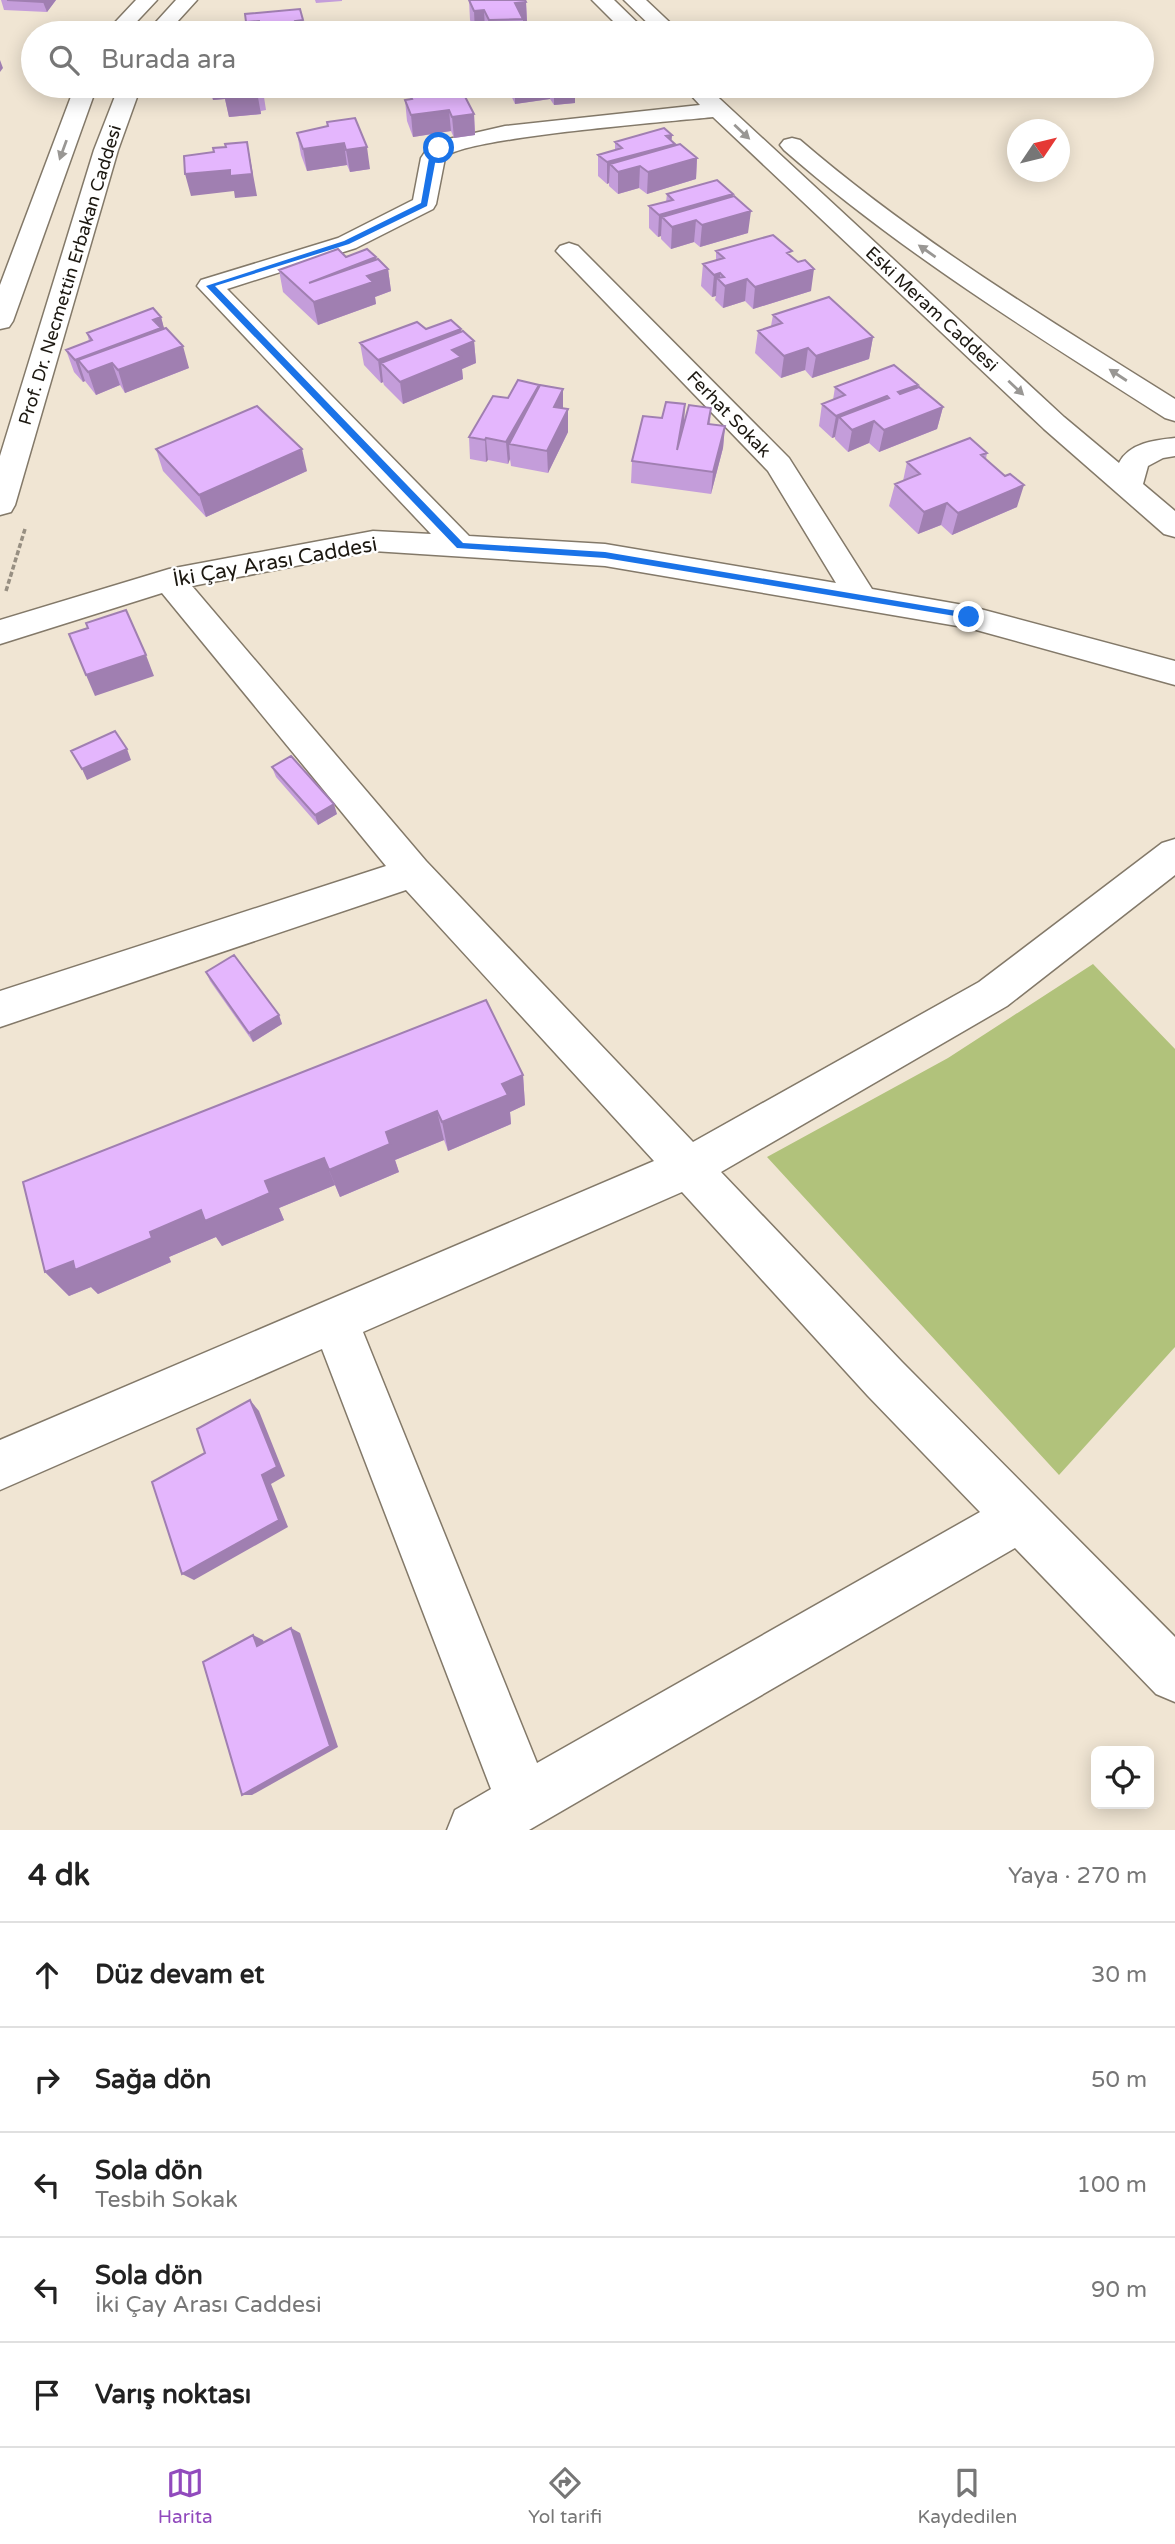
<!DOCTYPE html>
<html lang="tr">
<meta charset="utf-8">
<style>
:root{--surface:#fff;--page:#f6f6f6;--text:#222;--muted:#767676;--line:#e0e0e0;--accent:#914abd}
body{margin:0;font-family:"Varela Round",sans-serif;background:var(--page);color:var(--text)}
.controls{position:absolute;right:21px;bottom:21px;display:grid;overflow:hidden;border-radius:10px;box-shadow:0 4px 18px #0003}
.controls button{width:63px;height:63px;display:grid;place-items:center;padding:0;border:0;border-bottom:2px solid var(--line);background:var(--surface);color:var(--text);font:35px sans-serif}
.compass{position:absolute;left:1007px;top:119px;width:63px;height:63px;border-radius:50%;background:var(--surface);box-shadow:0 4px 18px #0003;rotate:55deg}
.stop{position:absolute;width:21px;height:21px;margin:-16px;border:5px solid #1a73e8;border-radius:50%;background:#fff}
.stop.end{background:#1a73e8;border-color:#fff;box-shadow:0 2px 7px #0008}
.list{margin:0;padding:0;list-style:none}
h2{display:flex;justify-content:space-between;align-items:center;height:91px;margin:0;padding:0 28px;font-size:30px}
h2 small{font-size:23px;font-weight:400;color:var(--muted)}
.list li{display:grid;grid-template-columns:46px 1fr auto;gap:21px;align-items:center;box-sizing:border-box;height:105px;padding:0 28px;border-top:2px solid var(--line)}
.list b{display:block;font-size:26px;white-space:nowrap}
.list p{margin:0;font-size:23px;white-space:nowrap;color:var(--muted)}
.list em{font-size:23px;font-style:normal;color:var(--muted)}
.icon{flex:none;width:38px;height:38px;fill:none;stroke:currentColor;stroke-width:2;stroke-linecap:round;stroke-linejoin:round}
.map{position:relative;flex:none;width:1175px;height:1830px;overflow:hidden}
.search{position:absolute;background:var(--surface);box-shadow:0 4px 18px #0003;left:21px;right:21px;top:21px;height:77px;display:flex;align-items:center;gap:18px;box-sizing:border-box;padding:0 24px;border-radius:38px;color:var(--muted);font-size:26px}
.sheet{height:616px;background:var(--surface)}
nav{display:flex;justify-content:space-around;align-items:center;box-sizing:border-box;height:98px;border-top:2px solid var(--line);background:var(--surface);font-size:19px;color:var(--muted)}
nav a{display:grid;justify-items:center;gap:4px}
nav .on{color:var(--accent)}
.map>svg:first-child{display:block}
</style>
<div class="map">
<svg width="1175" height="1830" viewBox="0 0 1175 1830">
<rect width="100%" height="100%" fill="#f0e5d3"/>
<!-- green -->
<path fill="#b1c27b" d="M1093,964L1175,1049V1347L1059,1475L767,1157L948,1058Z"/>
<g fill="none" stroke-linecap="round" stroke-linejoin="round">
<!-- minor casing -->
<g stroke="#837969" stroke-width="3">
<path id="minor" d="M592,0H614L648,33H625Z
M624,0H646L681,33H658Z
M701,86L707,87L1064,417L1119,463C1129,443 1155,440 1175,438V456L1163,458L1148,466L1143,484L1175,511V537L1164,534L1044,429L713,117C677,121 456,138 445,158L436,204L433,209L356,248L227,289L469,536L605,544L836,583L768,471L556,251L560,246L569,243L578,246L789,458L872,589L969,606L1175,661V685L969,628L605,566L373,551L192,586L426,861L693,1142L979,982L1162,843L1175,839V875L1007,1006L721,1172L902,1362L1175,1637V1702L1156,1694L1015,1548L529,1830H447L455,1810L491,1789L322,1349L0,1490V1440L654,1161L406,890L0,1027V991L386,866L162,593L0,644V620L169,569L373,531L431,534L197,286L201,280L338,238L413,200L421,158L431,143L505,126L700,105L688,92L691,87ZM682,1192L868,1396L980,1512L537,1763L363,1332Z
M792,138L800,140C916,240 1046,318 1175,399V421L1165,418C1034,334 902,253 784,150L780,145L784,140Z"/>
</g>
<!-- major casing -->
<g stroke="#837969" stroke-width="3">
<path id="major" d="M136,0H157L126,33H105Z
M176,0H197L167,33H146Z
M75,86H97L13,321L9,327L0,329V285Z
M119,86H141L118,150L15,505L11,512L0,515V456L94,150Z"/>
</g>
<!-- path -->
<path stroke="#978f82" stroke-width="3.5" stroke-dasharray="5 2.5" stroke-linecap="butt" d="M6,591L25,529"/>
<!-- minor -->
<use href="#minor" fill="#fff" fill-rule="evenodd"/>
<!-- major -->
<use href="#major" fill="#fff" fill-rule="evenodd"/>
</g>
<!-- wall -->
<path fill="#c49dda" d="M1,0H56L47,12L4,10Z
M315,0H342V1L316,3Z
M469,0L526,2L527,22L523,23V33H486L485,31L475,32L470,20Z
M300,9L305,33H248L245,14Z
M210,86H270L272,97H264L266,110L261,111V114L229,117L225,99L213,100Z
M508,86H575V103L554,105L550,99L515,104L508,89Z
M432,90L474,114L475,135L454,138L451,131L413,137L407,121L405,100L411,99V97L432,94Z
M327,122L370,169L350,172L347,165L307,171L301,155L297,133L327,126Z
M672,135L671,141L675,145L697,158L696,179L647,194L639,188L618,194L609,186V183L607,184L598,176V155L615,150V142Z
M667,194L733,196L748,233L700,247L694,242L671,249L661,239V236L658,237L649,228V206L666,202Z
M716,251L791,256L811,291L753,309L745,301L723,308L715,300L716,296L712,297L701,286L703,264L716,261Z
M346,257H376V259L388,269L391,291L375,297L376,304L318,325L283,292L279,270Z
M773,315L873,337L869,359L812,378L805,370L781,378L755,353L758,331L771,326Z
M161,317L164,329L189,368L125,393L120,385L96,395L85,381L83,382L74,372L66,350L89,341L87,333Z
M426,329L461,331L474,341L476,363L462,369L463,379L403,404L384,385L383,382L381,383L364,365L360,343Z
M539,385V388L563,389V408L568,409V432L548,473L511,466L510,459L508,464L488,460L486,462L470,459L469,437L508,398Z
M835,387H917L943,407L937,429L879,452L869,443L848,452L835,439V437L832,438L819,426L822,404L833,400Z
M711,408L710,424L725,426L723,448L711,494L631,483L632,461L684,424Z
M156,449L307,471L206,517L163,471Z
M987,453L986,459L1017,507L952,535L941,525L918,534L889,506L895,484L903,481L907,462Z
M272,767L337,814L318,825L276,777Z
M206,972L279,1015L282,1024L253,1042L210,981Z
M523,1075L525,1105L510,1112L511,1124L448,1151L444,1140L395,1160L399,1172L340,1197L335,1185L279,1208L284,1220L222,1246L216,1237L169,1257L171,1262L98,1294L91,1287L69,1296L45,1272Z"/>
<!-- shaded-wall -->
<path fill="#a07fb1" d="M45,0H56L47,12L43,2Z
M526,2L527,22L523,23V19L515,3Z
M484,10L485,31L475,32L474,11Z
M0,60L3,68L0,72Z
M210,86H223L257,92L261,114L229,117L225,99L213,100Z
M515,86H550V99L515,104Z
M554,86H575V103L554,105Z
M449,110L451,131L413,137L411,115Z
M474,114L475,135L454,138L452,117Z
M672,135L671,145L675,144L674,165L697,158L696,179L647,194L648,172L640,166L639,188L618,194V172L610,164L609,183L607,184V162Z
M247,142L257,196L235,198L234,191L191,196L185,174Z
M344,143L347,165L307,171L303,149Z
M367,147L370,169L350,172L346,150Z
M733,194L731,216L696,220L694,242L671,249L672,227L662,217L661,236L658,237L659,215Z
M751,211L748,233L700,247L702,225Z
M376,257L378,272L388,269L391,291L375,297L376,304L318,325L309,283Z
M814,269L811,291L753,309L755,287Z
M720,273V280L717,278L716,296L712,297L714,275Z
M747,279L745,301L723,308L725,286Z
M161,317L167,339L112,363L120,385L96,395L88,372L78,360L85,381L83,382L75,360Z
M461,329L462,345L474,341L476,363L462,369L463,379L403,404L400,382L381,363L383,382L381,383L378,360Z
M873,337L869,359L812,378L816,356Z
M183,346L189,368L125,393L118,370Z
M808,348L805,370L781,378L784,356Z
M539,385V407L509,444L510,459L508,464L506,442Z
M918,385L913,407L898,392Z
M563,389V412L554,407Z
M887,396L883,419L874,422L869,443L848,452L852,430L839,417L835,437L832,438L836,416Z
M685,404L684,426L677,450Z
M943,407L937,429L879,452L884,430Z
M568,409V432L548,473L547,451Z
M725,426L723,448L711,494L713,472Z
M486,438L488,460L486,462L485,440Z
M302,449L307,471L206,517L199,495Z
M1024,485L1017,507L952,535L958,513Z
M947,503L941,525L918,534L924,512Z
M146,655L154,676L95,696L86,675Z
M127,749L131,760L87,780L82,769Z
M334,804L337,814L318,825L315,815Z
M279,1015L282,1024L253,1042L249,1033Z
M523,1075L525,1105L510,1112L511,1124L448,1151L442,1122L502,1084Z
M437,1111L444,1140L395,1160L399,1172L340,1197L329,1170L386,1132Z
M324,1158L335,1185L279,1208L284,1220L222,1246L216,1237L169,1257L171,1262L98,1294L91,1287L69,1296L45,1272L150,1232L265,1181Z
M250,1400L259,1411L285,1476L271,1484L288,1527L194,1580L182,1574L262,1475Z
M291,1628L300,1633L338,1747L252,1795H242Z
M253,1635L263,1640L267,1650L257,1646Z"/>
<!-- building -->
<path fill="#e4b6fd" stroke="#a07fb1" stroke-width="2" d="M7,0H45L43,2Z
M469,0H525L526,2L515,3L523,19L489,20L484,10L474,11Z
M300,9L303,20L295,21L297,32H292V33H261L259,21L246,22L245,14Z
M222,86H262V89L256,90L257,92L224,96Z
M460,87L474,114L452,117L449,110L411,115L405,100L412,99L411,97L434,94L432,90Z
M355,118L367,147L346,150L344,143L303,149L297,133L328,126L327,122Z
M664,128L672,135L666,136L675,144L607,162L598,155L622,148L615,142Z
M247,142L252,174L230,176V170L185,174L184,156L214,152L213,148L226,147L225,144Z
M680,144L697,158L648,172L640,166L618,172L610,164Z
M717,180L733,194L659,215L649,206L673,200L667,194Z
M734,196L751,211L702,225L696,220L672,227L662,217Z
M773,235L792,251L787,253L798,262L805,260L814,269L755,287L747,279L725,286L717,278L724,277L720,273L714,275L703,264L724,258L716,251Z
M338,249L346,257L367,249L376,257L309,283L378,259L388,269L367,276L373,282L314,302L279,270Z
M829,297L873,337L816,356L808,348L784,356L758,331L782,323L773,315Z
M153,308L161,317L153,320L161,328L75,360L66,350L92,340L87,333Z
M451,320L461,329L378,360L360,343L417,322L426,329Z
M166,328L183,346L118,370L112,363L88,372L78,360Z
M463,331L474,341L452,350L461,357L400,382L381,363Z
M894,365L918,385L898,392L900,394L919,387L943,407L884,430L874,421L852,430L839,417L889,398L887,396L836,416L822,404L845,395L835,387Z
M518,380L539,385L506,442L486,438L485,440L469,437L493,396L508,398Z
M540,385L563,389L554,407L568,409L547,451L509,444Z
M666,402L685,404L677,450L689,405L711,408L708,424L725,426L713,472L632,461L643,416L662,418Z
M257,406L302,449L199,495L156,449Z
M970,438L987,453L981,455L1005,476L1010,474L1024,485L958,513L947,503L924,512L895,484L920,474L907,462Z
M126,610L146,655L86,675L69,634L88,628L86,623Z
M115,731L127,749L82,769L71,751Z
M291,756L334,804L315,815L272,767Z
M234,955L279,1015L249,1033L206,972Z
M486,1000L523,1075L502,1084L508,1095L442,1122L437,1111L386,1132L390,1144L329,1170L324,1158L265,1181L270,1193L205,1221L201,1210L150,1232L152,1238L75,1270L73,1261L45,1272L23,1182Z
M250,1400L277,1467L262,1475L279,1520L182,1574L152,1482L205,1453L197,1429Z
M291,1628L330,1746L242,1795L203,1662L253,1635L257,1646Z"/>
<!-- one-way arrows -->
<defs><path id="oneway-solid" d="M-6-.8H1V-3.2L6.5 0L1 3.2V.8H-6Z" transform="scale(1.75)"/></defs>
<g fill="#999794">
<use href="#oneway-solid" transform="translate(742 132) rotate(43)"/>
<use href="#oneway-solid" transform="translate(63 150) rotate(110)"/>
<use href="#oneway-solid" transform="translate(927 251) rotate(-145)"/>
<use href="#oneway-solid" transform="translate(1118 375) rotate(-147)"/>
<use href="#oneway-solid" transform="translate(1016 388) rotate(43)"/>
</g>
<!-- route -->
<path fill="#1a73e8" d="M439,146L442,148L436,158L427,206L349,244L215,286L463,543L605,552L969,613L974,617L973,619L605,558L457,548L206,286L344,241L421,203L429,158Z"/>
<g text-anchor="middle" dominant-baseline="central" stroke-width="5" stroke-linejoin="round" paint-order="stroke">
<!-- far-street labels -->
<g font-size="18" fill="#1c1811" stroke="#fff">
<text transform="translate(70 275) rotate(-73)">Prof. Dr. Necmettin Erbakan Caddesi</text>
<text transform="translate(932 309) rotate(43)">Eski Meram Caddesi</text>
<text transform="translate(729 414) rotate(46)">Ferhat Sokak</text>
</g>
<!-- street labels -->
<g font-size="21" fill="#1c1811" stroke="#fff">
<text transform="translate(275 562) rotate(-10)">İki Çay Arası Caddesi</text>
</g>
</g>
</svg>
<div class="controls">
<button><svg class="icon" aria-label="locate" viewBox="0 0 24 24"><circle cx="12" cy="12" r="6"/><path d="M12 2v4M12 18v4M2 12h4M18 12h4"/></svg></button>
</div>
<svg class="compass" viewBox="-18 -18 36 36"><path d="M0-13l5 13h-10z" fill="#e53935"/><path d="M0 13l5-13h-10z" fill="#767676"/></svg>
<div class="stop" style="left:439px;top:148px"></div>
<div class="stop end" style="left:969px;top:617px"></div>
<div class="search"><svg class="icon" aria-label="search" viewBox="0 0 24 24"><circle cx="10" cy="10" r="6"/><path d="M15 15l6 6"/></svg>Burada ara</div>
</div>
<section class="sheet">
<h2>4 dk<small>Yaya · 270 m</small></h2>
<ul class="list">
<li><svg class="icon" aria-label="ahead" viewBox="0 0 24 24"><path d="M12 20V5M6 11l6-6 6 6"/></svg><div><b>Düz devam et</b></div><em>30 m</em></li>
<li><svg class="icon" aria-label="right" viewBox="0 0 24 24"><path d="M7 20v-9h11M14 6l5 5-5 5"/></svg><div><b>Sağa dön</b></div><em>50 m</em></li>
<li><svg class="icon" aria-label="left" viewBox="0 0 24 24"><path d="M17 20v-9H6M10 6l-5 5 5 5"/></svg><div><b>Sola dön</b><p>Tesbih Sokak</p></div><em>100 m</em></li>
<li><svg class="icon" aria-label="left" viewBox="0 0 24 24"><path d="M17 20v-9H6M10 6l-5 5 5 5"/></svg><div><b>Sola dön</b><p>İki Çay Arası Caddesi</p></div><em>90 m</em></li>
<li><svg class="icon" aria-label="arrive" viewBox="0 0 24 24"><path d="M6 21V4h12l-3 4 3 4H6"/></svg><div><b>Varış noktası</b></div></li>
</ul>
</section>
<nav>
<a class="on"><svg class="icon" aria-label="map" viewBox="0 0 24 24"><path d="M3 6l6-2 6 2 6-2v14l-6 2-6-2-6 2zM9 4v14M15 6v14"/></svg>Harita</a>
<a><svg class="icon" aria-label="directions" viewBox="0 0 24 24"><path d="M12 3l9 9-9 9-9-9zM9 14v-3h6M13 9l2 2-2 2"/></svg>Yol tarifi</a>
<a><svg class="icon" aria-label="saved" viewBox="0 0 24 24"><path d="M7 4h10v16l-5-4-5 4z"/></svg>Kaydedilen</a>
</nav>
